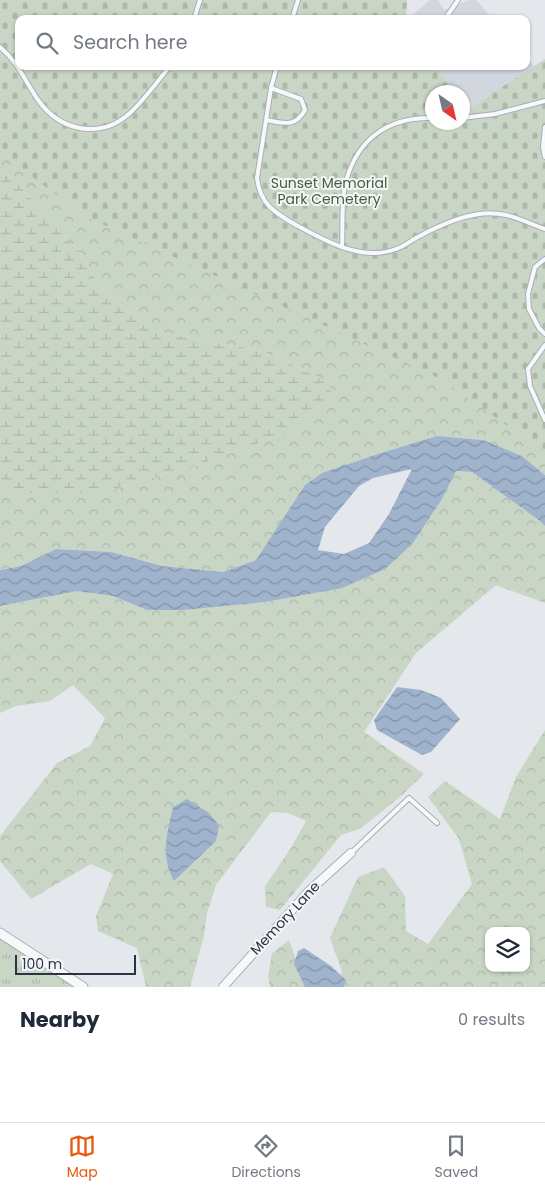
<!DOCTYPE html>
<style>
:root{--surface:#fff;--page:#f2f2f3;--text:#1f2937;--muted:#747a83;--line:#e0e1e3;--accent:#ea580c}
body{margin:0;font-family:Poppins,sans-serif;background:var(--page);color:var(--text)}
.controls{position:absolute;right:15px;bottom:15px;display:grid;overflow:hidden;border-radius:10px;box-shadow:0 1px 4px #0004}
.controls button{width:45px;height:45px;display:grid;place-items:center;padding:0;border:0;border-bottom:1px solid var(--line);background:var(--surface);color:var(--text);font:25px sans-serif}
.compass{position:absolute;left:425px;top:85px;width:45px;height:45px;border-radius:50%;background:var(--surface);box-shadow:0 1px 4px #0004;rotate:146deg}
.scale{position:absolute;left:15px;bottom:12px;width:121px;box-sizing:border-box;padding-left:5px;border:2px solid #2b3445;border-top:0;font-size:14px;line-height:18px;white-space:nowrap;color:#2b3445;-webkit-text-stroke:4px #f4f6f9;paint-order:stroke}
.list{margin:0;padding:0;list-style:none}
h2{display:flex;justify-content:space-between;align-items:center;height:65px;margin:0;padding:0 20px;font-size:21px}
h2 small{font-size:16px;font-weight:400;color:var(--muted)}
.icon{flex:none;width:28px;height:28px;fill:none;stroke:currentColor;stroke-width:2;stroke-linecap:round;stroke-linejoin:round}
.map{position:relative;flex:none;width:545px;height:987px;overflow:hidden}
.search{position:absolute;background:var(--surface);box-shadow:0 1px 4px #0004;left:15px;right:15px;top:15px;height:55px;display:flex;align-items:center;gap:12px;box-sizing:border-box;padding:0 18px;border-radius:10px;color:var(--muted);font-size:19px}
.sheet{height:135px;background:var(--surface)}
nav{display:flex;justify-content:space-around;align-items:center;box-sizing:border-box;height:70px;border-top:1px solid var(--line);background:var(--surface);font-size:14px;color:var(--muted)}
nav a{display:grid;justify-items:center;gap:2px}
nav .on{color:var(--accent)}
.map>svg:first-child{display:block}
</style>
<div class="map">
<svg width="545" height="987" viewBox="0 0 545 987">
<defs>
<pattern id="forest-crowns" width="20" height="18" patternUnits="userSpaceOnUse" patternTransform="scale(1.25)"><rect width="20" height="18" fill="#c9d6c5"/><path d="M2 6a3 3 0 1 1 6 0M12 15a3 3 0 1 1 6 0" fill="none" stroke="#adb8ab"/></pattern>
<pattern id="wetland-marsh" width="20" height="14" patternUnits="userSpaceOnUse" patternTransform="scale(1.25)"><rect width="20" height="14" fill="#c9d6c5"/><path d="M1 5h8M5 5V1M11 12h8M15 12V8" fill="none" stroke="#adb8ab"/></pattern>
<pattern id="cemetery-stones" width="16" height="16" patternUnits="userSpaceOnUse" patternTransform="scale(1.25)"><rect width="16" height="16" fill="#c9d6c5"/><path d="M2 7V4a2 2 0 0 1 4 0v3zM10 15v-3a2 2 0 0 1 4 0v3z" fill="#adb8ab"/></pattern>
<pattern id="park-tufts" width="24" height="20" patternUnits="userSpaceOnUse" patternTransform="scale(1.25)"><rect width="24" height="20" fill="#c9d6c5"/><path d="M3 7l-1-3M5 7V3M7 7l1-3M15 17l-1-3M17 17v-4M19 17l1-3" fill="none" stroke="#adb8ab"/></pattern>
<pattern id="water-waves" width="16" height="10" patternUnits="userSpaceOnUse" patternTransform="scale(1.25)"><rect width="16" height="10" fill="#9fb4cc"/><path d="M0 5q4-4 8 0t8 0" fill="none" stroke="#8293a7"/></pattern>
</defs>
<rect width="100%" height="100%" fill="#e4e7ec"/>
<!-- built -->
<path fill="#d2d6de" d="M430,0H438L444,10L469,0H476L493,19H408Z
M526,57L534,66L468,109L463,102L462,92H455L435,66H526Z"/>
<!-- forest -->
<path fill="url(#forest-crowns)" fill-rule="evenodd" d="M0,103L545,433V475L522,456L483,440L437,436L381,453L280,525L256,560L223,572L162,566L111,552L56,549L21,566L0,570V480L8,493H99L198,465L283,434L327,402L333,384L263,351L151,331L100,288L82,255L16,182L0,169Z
M456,471L472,472L540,521L545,526V603L496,585L416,653L364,732L424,774L401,796L360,829L341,835L280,910L266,907L265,886L291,848L306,821L288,813L271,812L216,885L207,913L204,936L190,987H146L137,948L98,931L96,916L113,874L91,864L31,899L0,861V836L57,763L90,746L105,718L73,685L50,701L16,706L0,713V606L77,591L113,596L147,610H183L265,602L413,543L442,499Z
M545,730V987H338L342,971L330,938L358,877L384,867L405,896L406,931L428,944L472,884L459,839L428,797L445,781L500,819L516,777ZM489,931H526V968H489Z
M289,940L297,962L310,987H270L268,977L272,953Z"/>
<!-- wetland -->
<path fill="url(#wetland-marsh)" d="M0,169L16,182L82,255L100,288L151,331L263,351L333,384L327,402L284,434L198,465L99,493H8L0,480Z"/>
<!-- cemetery -->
<path fill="url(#cemetery-stones)" d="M0,0H407L406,19H19V66H435L455,92H432V122H462L463,102L468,109L545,59V456L530,442L443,380L89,218L0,154Z"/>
<!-- park -->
<path fill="url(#park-tufts)" d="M0,931L85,987H0Z"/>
<!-- water -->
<path fill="url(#water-waves)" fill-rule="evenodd" d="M437,436L483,440L522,456L545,475V526L540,521L472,472L456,471L442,499L413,543L385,569L342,588L265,602L183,610H147L113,596L77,591L0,606V570L21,566L56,549L111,552L162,566L223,572L256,560L305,485L322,473L381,453ZM412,469L389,514L369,543L344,554L318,550L325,527L359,486L373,478Z
M397,687L421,690L441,698L460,719L431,752L422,755L377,730L374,720Z
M187,799L209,813L219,825L216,841L174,881C160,855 167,834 173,807Z
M304,948L331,966L346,980L344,987H305L294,964L298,951Z"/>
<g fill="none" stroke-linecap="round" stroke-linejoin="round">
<!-- service casing -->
<g stroke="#a9aeb7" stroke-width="6">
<path id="service" d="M194,19L200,0
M292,19L298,0
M445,19L458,0
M0,47C18,62 25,81 38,100C60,131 100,140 130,113C145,99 157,82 170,66
M277,66L271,88L257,178C260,204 275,213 296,225C325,241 362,262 396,249C403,247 409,242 416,238C436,227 457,217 479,214C505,210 522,221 545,229
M462,118L495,114L545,101
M266,120C284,123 295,128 305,110L301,99L271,88
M545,127L543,147L545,157
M342,247C343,229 341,197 346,181C358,138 389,117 432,118
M545,259L535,267L528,294L529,309L539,328L545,334
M545,345L528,369L530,386L545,420
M351,853L409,798L437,823"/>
</g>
<!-- minor casing -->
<g stroke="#a9aeb7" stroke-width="10">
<path id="minor" d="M223,987L309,891L351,853"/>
</g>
<!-- tertiary casing -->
<g stroke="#a9aeb7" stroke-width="11">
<path id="tertiary" d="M0,933L83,987"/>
</g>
<!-- service -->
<use href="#service" stroke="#f7f8fa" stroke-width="4"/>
<!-- minor -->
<use href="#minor" stroke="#f7f8fa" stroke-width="8"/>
<!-- tertiary -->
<use href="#tertiary" stroke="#f7f8fa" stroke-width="9"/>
</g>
<g text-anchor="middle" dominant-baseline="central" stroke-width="4" stroke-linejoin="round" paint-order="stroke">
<!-- park labels -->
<g font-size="14" fill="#3f6138" stroke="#f4f6f9">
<text x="329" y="183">Sunset Memorial<tspan x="329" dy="16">Park Cemetery</tspan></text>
</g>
<!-- street labels -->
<g font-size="14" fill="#2b3445" stroke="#f4f6f9">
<text transform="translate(285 918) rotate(-47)">Memory Lane</text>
</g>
</g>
</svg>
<div class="controls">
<button><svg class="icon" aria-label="layers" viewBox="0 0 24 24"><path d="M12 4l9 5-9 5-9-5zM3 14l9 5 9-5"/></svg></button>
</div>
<svg class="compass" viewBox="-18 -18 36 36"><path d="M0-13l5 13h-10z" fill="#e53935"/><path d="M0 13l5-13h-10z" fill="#747a83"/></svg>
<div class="scale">100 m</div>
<div class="search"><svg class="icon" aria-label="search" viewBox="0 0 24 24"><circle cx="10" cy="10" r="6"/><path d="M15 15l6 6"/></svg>Search here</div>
</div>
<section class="sheet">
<h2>Nearby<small>0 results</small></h2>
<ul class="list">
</ul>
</section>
<nav>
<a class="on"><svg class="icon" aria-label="map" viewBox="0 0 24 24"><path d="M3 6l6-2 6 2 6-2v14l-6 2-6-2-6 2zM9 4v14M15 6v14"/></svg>Map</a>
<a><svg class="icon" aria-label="directions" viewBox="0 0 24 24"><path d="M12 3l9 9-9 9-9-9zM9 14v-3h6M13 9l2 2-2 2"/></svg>Directions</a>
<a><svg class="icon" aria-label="saved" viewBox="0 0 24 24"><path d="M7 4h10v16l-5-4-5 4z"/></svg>Saved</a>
</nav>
